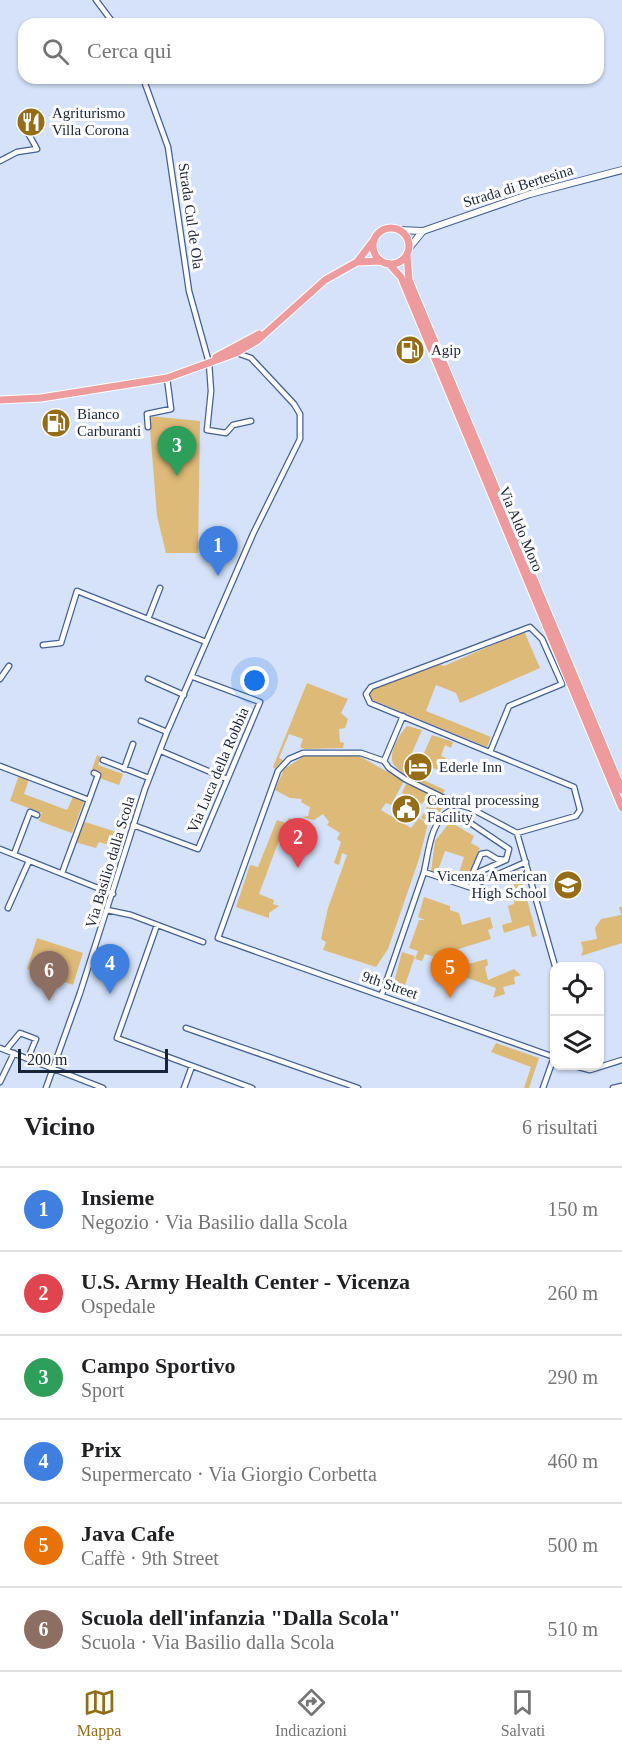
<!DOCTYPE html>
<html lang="it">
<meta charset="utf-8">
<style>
:root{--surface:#fff;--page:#f6f6f6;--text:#202124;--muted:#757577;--line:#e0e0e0;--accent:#946d16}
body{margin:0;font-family:Georgia,serif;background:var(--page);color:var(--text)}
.controls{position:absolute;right:18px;bottom:18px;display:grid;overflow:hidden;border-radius:12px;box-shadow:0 2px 4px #0004}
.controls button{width:54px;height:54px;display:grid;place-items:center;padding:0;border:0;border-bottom:2px solid var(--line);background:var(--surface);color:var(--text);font:30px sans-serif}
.scale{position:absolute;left:18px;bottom:15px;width:150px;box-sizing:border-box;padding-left:6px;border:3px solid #192439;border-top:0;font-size:16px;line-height:21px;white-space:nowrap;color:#192439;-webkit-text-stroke:4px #fff;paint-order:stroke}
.you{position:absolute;left:255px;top:681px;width:21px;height:21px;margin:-15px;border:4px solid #fff;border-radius:50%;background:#1a73e8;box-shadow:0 0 0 9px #1a73e833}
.badge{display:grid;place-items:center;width:39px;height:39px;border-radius:50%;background:var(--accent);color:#fff;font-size:20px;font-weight:700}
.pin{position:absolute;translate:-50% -50px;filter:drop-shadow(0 2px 3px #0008)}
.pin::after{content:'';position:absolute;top:32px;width:21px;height:18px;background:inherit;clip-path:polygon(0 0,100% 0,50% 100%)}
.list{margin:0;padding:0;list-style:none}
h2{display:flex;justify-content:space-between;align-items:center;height:78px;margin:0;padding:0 24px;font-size:26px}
h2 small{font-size:20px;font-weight:400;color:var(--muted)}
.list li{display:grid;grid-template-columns:39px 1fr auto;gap:18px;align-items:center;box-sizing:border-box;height:84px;padding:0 24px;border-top:2px solid var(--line)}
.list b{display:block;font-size:22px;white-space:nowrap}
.list p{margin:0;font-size:20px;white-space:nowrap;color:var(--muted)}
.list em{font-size:20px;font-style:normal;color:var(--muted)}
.icon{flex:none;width:33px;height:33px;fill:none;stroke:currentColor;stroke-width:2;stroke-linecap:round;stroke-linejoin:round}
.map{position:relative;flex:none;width:622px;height:1088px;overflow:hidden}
.search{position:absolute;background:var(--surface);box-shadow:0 2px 4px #0004;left:18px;right:18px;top:18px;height:66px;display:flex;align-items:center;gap:15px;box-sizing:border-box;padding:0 21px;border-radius:18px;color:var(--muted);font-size:22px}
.sheet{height:582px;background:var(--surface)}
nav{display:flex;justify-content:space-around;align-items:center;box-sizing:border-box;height:84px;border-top:2px solid var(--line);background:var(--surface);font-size:16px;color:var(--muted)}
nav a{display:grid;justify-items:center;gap:3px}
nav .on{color:var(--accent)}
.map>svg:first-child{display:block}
</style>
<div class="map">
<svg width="622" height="1088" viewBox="0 0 622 1088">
<rect width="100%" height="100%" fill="#d5e2f9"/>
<!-- green -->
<path fill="#ddba78" d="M149,416L200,421L198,553H166L157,516Z
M524,631L540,668L460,703L456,693L436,685L426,711L491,737L487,747L370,699V690L440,664L444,666Z
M307,683L348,699L341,713L348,719L345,728L339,729L340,742L344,743L343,748L305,749L300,747L303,739L289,734L279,758L283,760L275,769L273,767Z
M407,726L422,730L404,771L445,790L440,799L445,802L433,825L421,818L433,796L430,794L422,804L402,793L409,777C404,773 396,769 393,763C388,753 400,733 407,726Z
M432,735L453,742L451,748L445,745L441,756L446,758L440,771L420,762Z
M97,755L101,757L98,765L123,774L119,785L99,778L101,772L92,769Z
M304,756H359L404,781L391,805L386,803L381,810L411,828L419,818L428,824L419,859L388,949L376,967L323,950L326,942L321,939L328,908L347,855L342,853L339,865L334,863L341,842L337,839L340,833L327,825L329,822L323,814L314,820L302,817L308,816L310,807L301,802L302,799L290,798L275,790L284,769Z
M19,775L29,779L24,794L67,810L73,797L84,801L72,833L39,821L42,813L10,801Z
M289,818L315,827L317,836L314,835L312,842L298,835L282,832L259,894L274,900L273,904L279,906L269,913V918L236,907L250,865L258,867L277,820L286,823Z
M85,822L123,834L118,848L99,842L96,848L75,842Z
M450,822L474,836L471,843L480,848L465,882L457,879L464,857L445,851L437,873L431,872L435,841Z
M519,870L537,936L532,937L529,925L504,933L502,925L512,922L508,906L514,904V900L517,899L511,872Z
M424,897L450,906V910L459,913L462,925L490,917L493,928L488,930L491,939L452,951L457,967L487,959L488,965L485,967L488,980L514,969L521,975L514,977L515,984L503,987L505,994L493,998L496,988L456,974L457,968H453L448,961L425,954L422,961L415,959L418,951L409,948L419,920H425L418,917Z
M619,907H622V943L581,956L583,950L581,942L597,939L595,928L601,919L621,915Z
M37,938L83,953L73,985L27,969Z
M402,952L415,956L402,994L392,990Z
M496,1043L539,1058L529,1088H524L531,1067L491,1052Z"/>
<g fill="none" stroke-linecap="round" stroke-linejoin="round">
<!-- street casing -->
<g stroke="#456092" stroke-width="7">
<path id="street" d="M96,0L114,24
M143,78L168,147L189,291L209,363L211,391L207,430L226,433L233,425L251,421
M0,161L17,152L37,149L28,133
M148,427L147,414L171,409L167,378
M148,619L160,588
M43,645L61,643L77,591L206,642
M0,679L9,666
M148,679L184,695
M141,721L167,732
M161,751L227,779
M490,752L509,706L562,684L542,639L530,627L371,687L366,694L370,703L574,787L580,810L576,816L517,833L470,808L456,804L405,779L389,768L384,761L361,753H303L289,759L278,771L218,938L554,1057
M103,760L149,778
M384,761L403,716
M0,766L89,800L62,873
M124,769L133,744
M89,800L98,775L94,773
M133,825L198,849L260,702L193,677
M517,833L555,966
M0,849L113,894
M14,854L30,812L37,815
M424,872C429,851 430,821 451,810L509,849L506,860L497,859L487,853L481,854L472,875L506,860
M8,908L29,861
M107,910L131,915L203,942
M157,925L117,1038L252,1088
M382,994L424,872L469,887L526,862
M186,1028L358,1088
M0,1048L103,1088
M6,1050L20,1033L36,1039L28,1058
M575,1066L590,1070L622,1060
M0,1082L14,1053
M46,1088L80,993L145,789L167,732L253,534L300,439V414L294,404L251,358L237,353
M184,1088L192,1066
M543,1088L554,1057
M613,1088L622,1086"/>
</g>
<!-- secondary casing -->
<g stroke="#456092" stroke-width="8">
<path id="secondary" d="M399,230L422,231
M409,248L423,231L530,194L622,170"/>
</g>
<!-- primary casing -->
<g stroke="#fff" stroke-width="9">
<path id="primary" d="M373 246a18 18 0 1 1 36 0a18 18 0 1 1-36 0Z
M407,254L409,280L622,790
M357,262L381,261
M389,264L401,277L622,808
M216,357L259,334
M0,400L41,398L167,378L236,353L258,340L325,280L357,262L373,241"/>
</g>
<!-- street -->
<use href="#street" stroke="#fff" stroke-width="4.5"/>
<!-- secondary -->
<use href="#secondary" stroke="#fff" stroke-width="6"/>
<!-- primary -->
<use href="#primary" stroke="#ee9b9d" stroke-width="7"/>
</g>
<!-- icons -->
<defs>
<g id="restaurant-disc" transform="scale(1.5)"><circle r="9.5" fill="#946d16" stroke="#fff"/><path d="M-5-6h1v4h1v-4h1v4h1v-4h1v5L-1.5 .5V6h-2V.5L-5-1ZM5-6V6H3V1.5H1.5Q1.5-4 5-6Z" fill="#fff"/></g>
<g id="fuel-disc" transform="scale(1.5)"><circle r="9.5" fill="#946d16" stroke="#fff"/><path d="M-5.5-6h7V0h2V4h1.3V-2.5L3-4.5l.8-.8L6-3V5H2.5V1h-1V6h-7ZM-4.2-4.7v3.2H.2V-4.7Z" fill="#fff"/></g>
<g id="hotel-disc" transform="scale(1.5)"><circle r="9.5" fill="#946d16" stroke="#fff"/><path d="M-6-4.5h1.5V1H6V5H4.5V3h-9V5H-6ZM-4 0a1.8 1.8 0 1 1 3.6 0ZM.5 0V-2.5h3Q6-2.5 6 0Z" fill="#fff"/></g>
<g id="civic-disc" transform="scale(1.5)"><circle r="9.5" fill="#946d16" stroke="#fff"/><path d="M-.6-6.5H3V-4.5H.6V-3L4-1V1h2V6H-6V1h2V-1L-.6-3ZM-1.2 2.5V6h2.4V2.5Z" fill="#fff"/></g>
<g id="school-disc" transform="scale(1.5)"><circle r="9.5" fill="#946d16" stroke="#fff"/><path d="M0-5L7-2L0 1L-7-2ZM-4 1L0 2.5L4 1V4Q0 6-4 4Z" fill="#fff"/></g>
</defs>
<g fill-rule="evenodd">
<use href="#restaurant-disc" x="31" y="122"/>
<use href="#fuel-disc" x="410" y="350"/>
<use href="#fuel-disc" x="56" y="423"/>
<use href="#hotel-disc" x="418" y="767"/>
<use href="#civic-disc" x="406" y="809"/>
<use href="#school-disc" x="568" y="885"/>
</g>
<g text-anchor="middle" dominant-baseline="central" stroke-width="6" stroke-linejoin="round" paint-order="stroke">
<!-- poi labels -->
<g font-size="15" fill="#192439" stroke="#fff" text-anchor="start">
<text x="52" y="113">Agriturismo<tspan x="52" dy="17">Villa Corona</tspan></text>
<text x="431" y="350">Agip</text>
<text x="77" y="414">Bianco<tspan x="77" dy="17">Carburanti</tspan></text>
<text x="439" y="767">Ederle Inn</text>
<text x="427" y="800">Central processing<tspan x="427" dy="17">Facility</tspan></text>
<text x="547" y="876" text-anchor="end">Vicenza American<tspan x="547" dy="17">High School</tspan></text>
</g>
<!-- street labels -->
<g font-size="15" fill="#192439" stroke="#fff">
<text transform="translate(518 186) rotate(-17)">Strada di Bertesina</text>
<text transform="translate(191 216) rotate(82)">Strada Cul de Ola</text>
<text transform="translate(521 529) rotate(67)">Via Aldo Moro</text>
<text transform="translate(218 770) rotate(-67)">Via Luca della Robbia</text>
<text transform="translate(110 862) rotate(-73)">Via Basilio dalla Scola</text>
<text transform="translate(390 985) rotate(19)">9th Street</text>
</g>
</g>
</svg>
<div class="controls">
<button><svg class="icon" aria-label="locate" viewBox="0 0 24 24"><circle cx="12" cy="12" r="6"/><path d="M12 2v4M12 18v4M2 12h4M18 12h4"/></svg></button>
<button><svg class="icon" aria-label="layers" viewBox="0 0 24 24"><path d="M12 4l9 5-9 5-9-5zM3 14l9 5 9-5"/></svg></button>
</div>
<div class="scale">200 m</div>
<div class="you"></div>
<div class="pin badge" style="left:218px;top:576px;background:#3f7fe0">1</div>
<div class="pin badge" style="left:298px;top:868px;background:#e0444e">2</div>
<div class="pin badge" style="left:177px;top:476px;background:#2e9e5b">3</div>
<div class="pin badge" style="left:110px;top:994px;background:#3f7fe0">4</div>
<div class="pin badge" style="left:450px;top:998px;background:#e8710a">5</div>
<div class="pin badge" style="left:49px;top:1001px;background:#8d6e63">6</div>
<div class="search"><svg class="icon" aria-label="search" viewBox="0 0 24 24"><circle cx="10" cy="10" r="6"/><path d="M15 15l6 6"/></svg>Cerca qui</div>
</div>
<section class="sheet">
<h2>Vicino<small>6 risultati</small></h2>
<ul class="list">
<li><span class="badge" style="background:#3f7fe0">1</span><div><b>Insieme</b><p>Negozio · Via Basilio dalla Scola</p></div><em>150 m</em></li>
<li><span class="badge" style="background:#e0444e">2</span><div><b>U.S. Army Health Center - Vicenza</b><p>Ospedale</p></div><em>260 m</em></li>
<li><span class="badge" style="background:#2e9e5b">3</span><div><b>Campo Sportivo</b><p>Sport</p></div><em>290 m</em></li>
<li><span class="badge" style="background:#3f7fe0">4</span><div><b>Prix</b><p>Supermercato · Via Giorgio Corbetta</p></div><em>460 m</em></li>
<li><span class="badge" style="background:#e8710a">5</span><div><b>Java Cafe</b><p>Caffè · 9th Street</p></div><em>500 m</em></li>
<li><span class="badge" style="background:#8d6e63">6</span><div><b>Scuola dell'infanzia &quot;Dalla Scola&quot;</b><p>Scuola · Via Basilio dalla Scola</p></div><em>510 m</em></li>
</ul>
</section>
<nav>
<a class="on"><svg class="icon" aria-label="map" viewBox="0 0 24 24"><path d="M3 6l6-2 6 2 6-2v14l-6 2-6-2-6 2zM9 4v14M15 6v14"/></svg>Mappa</a>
<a><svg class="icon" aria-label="directions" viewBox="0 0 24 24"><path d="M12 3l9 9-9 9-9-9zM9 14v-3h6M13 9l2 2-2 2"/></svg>Indicazioni</a>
<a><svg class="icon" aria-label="saved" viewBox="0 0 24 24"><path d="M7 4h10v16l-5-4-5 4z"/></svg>Salvati</a>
</nav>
